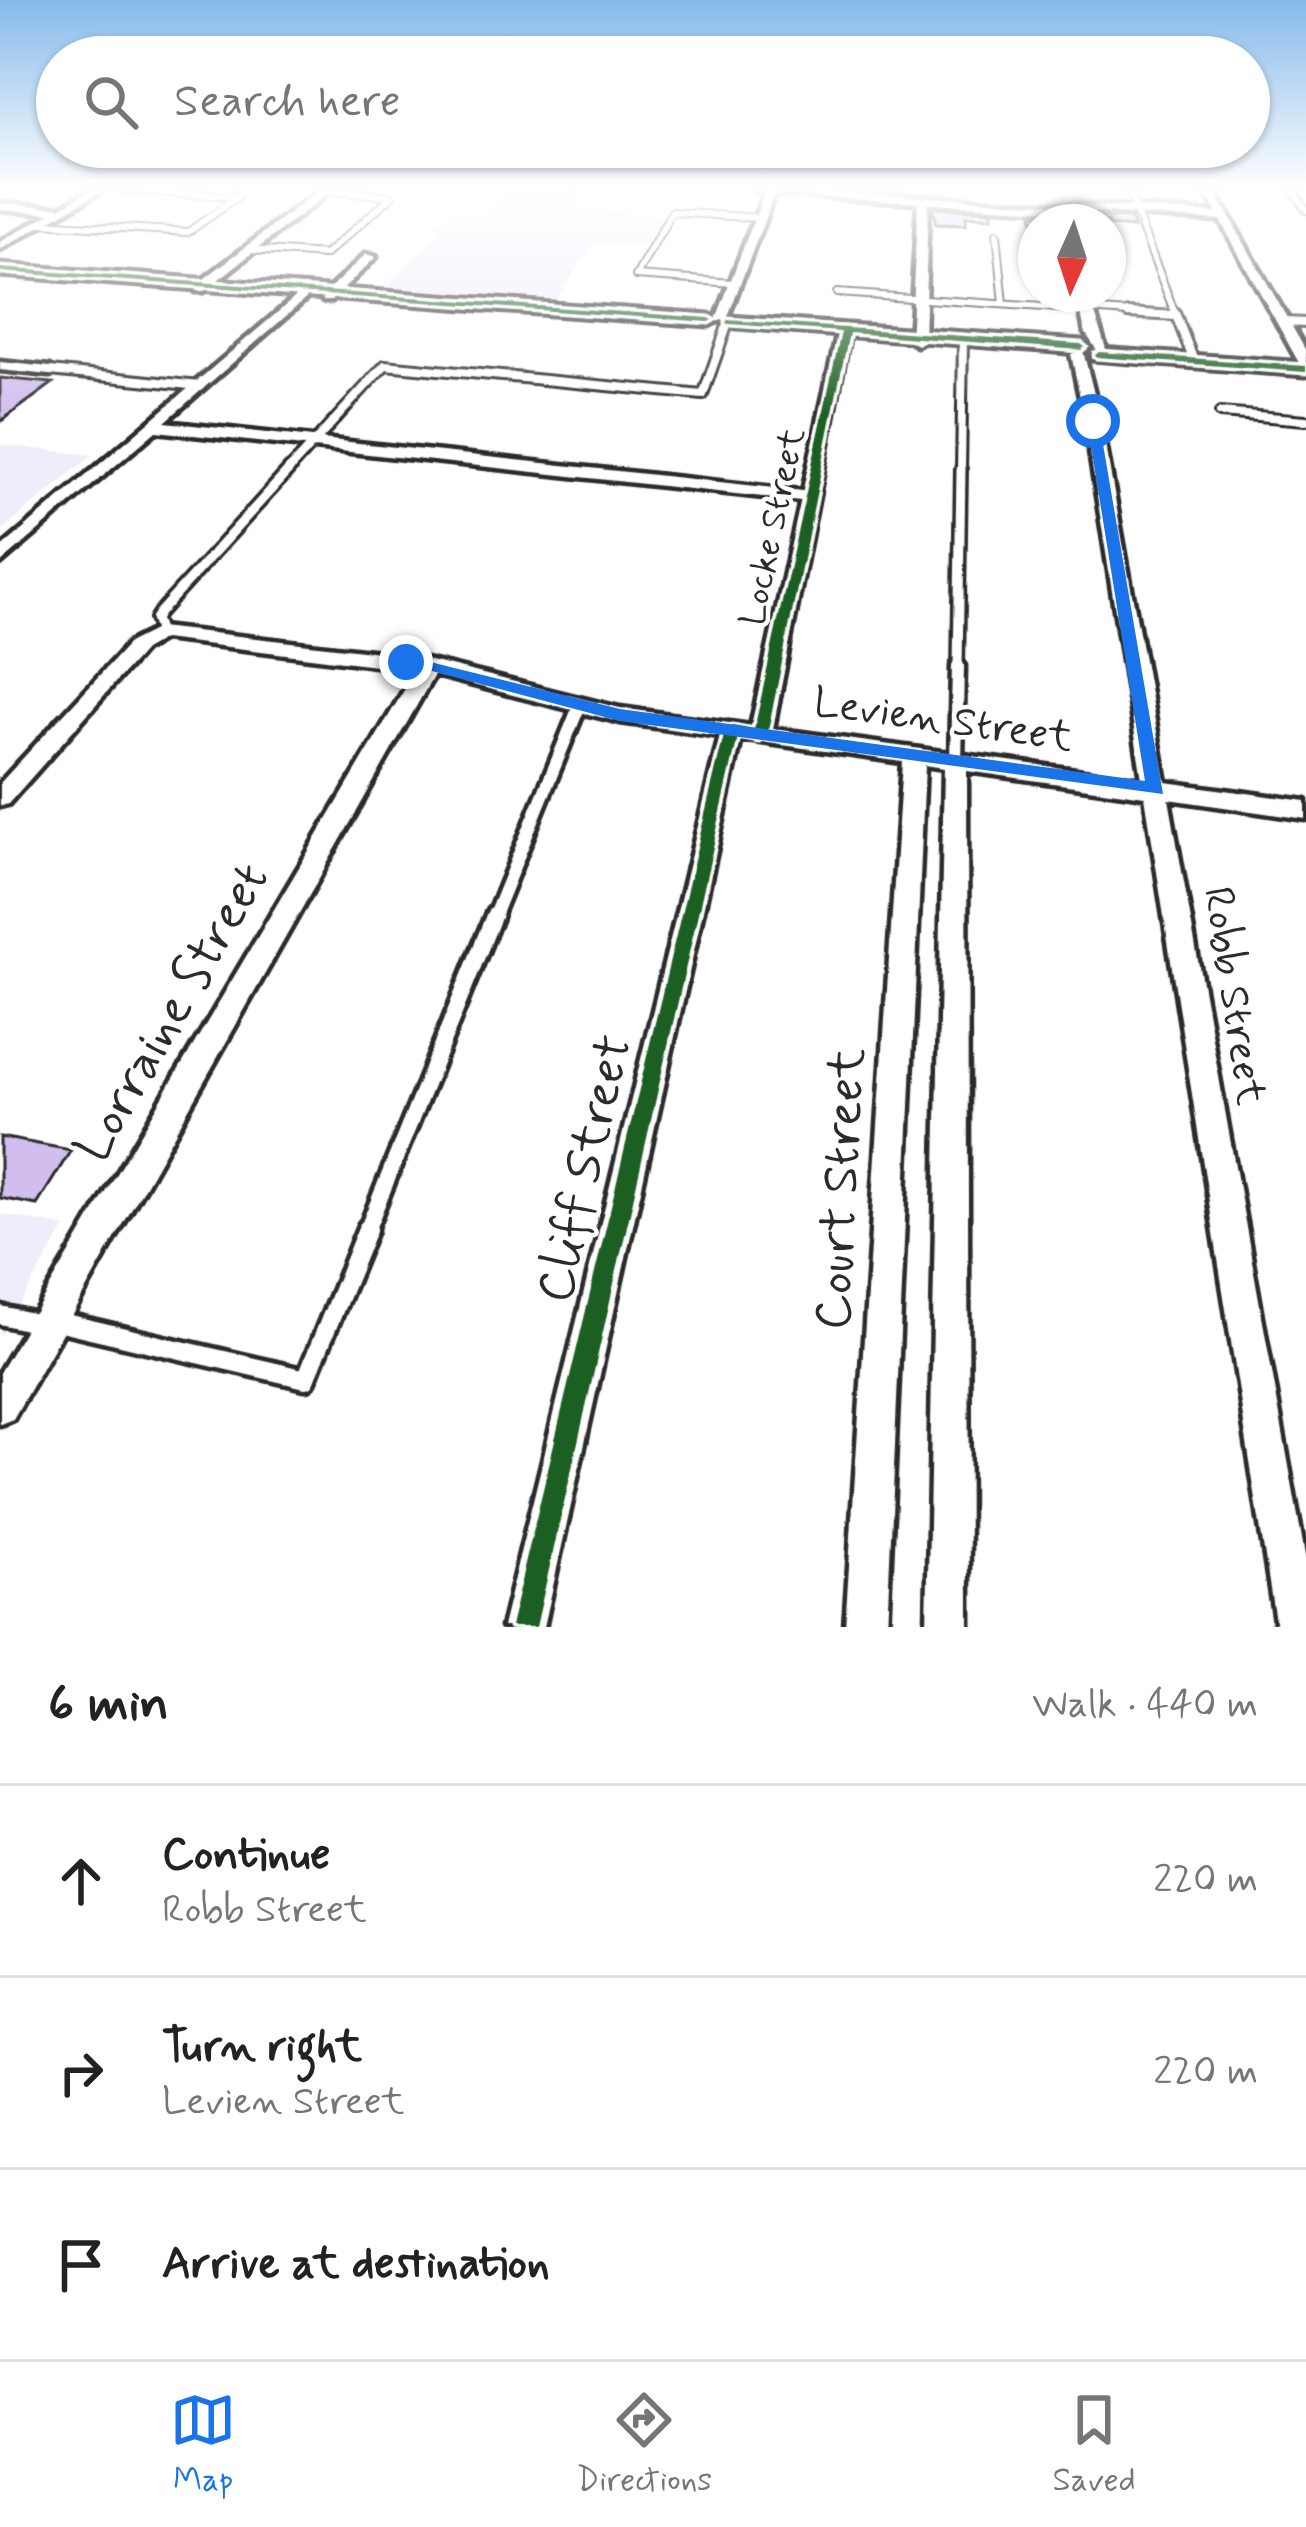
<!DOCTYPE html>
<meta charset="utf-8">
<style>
:root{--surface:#fff;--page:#f2f2f2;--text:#222;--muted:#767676;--line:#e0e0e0;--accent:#1a73e8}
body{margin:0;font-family:Mynerve,sans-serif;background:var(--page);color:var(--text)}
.compass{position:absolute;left:1018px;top:204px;width:108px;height:108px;border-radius:50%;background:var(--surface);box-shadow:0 3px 9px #0004;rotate:183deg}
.stop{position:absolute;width:36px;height:36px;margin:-27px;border:9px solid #1a73e8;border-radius:50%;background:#fff}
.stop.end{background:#1a73e8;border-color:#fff;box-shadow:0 3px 12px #0008}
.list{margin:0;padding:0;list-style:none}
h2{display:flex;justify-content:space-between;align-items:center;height:156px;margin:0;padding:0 48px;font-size:51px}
h2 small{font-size:39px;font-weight:400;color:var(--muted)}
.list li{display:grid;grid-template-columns:78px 1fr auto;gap:36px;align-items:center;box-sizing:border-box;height:192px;padding:0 48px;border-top:3px solid var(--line)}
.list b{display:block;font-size:45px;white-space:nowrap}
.list p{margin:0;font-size:39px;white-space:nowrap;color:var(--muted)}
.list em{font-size:39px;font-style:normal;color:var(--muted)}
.icon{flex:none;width:66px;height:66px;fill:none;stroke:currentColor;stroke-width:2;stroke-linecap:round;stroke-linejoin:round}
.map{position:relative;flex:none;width:1306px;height:1627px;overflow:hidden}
.search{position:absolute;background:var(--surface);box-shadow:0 3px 9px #0004;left:36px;right:36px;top:36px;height:132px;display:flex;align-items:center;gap:30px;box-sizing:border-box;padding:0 42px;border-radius:66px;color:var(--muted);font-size:45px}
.sheet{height:732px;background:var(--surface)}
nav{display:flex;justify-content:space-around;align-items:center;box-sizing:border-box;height:168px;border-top:3px solid var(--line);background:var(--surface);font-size:33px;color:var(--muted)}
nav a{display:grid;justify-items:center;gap:6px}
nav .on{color:var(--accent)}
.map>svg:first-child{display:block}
</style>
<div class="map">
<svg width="1306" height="1627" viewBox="0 0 1306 1627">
<rect width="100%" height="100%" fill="#fff"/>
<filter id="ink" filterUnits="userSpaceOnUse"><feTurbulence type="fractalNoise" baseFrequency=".00833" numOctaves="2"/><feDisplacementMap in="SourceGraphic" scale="24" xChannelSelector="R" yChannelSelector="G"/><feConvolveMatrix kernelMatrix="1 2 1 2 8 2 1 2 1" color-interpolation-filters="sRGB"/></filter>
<g filter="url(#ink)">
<!-- built -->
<path fill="#f1ecfa" d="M512,190H583L570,209L667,216L650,245L595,242L554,303L383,291L441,231L434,229L451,212L490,215Z
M0,445L93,455L0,532Z
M0,1214L66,1227L0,1337Z"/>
<!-- building -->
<path fill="#d1beef" stroke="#2b2b2b" stroke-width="3" d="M932,208L992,211V218L966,216V225L936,224Z
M1032,214L1130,219L1134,228L1108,226V222H1033Z
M0,378L53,383L0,422Z
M0,1137L71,1150L37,1205L0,1198Z"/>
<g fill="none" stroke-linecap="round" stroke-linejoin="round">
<!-- service-far5 casing -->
<g stroke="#2b2b2b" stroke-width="10">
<path id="service-far5" d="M1127,190L1176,316
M1293,190L1306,210
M42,223L188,232L238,197L122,190
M997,233L1004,304
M250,250L325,255L392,196L326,191
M734,283L636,276L672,212L759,218
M837,293L1173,316"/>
</g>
<!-- service-far4 casing -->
<g stroke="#2b2b2b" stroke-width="14">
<path id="service-far4" d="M1128,313L1176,316
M1175,313L1194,361
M1284,322L1306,323
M50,371L200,386
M1220,413L1306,420
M287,472L385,365L703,395L726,329
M961,472L963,340"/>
</g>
<!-- service-far3 casing -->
<g stroke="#2b2b2b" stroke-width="16">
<path id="service-far3" d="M160,633L155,619L159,613L290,469
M958,669L961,469"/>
</g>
<!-- service-far2 casing -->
<g stroke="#2b2b2b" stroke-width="21">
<path id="service-far2" d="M956,762L958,666
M493,918L579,707"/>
</g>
<!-- service-far1 casing -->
<g stroke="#2b2b2b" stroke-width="24">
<path id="service-far1" d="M366,1232L494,915"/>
</g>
<!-- service casing -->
<g stroke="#2b2b2b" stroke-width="27">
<path id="service" d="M0,1315L40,1324
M52,1320L306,1379L367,1229"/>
</g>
<!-- minor casing -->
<g stroke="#2b2b2b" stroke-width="9">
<path id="minor" d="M89,190H102L0,250V242L51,213L0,209V203L61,207Z
M320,190H332L204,291H196V285Z
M754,190H819L1217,213L1204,190H1214L1306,351V367L1299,363L1220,220L928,203L924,341L917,345L910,341L918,202L774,194L727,319L715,322L764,193Z
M366,254L376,257L331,301H323V295Z
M306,288L312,292L310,295L165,422L803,491L838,332L850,329L773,729L1142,779L1085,421L1071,354L1083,351L1101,421L1166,782L1306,801V819L1169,799L1306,1561V1627H1276L1145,796L967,771L969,1627H927L944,768L925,765L887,1627H845L902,762L741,739L544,1627H502L720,736L620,722L434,675L13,1419L0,1424V1371L416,670L163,639L144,650L8,804L0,806V783L130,642L160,627L406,655L620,708L751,726L801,501L156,431L0,564V549Z
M1077,294H1089L1106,349H1096L1085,332Z
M0,362L50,367L57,371L50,375L0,370Z"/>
</g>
<!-- tertiary casing -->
<g stroke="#2b2b2b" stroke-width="9">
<path id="tertiary" d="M0,265L709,315L718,320L709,325L0,275Z
M730,317L1081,341L1090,347L1081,353L724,326V318Z
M1099,349L1306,363V375L1092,359V351Z"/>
</g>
<!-- service-far5 -->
<use href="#service-far5" stroke="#fff" stroke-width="6"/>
<!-- service-far4 -->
<use href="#service-far4" stroke="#fff" stroke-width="8"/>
<!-- service-far3 -->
<use href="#service-far3" stroke="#fff" stroke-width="9"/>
<!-- service-far2 -->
<use href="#service-far2" stroke="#fff" stroke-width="12"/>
<!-- service-far1 -->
<use href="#service-far1" stroke="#fff" stroke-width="15"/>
<!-- service -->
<use href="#service" stroke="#fff" stroke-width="18"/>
<!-- minor -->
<use href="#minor" fill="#fff" fill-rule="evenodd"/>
<!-- tertiary -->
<use href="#tertiary" fill="#fff" fill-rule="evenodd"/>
<!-- cycleway casing -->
<g stroke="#fff" stroke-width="7">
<path id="cycleway" d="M0,268L709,318L713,320L709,322L0,272Z
M727,320L1081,344L1085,347L1081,350L849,333L767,736L760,741L738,737L536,1627H510L725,731L732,726L754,730L841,332L730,324H727Z
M1099,352L1306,366V372L1096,357L1095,355Z"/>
</g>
<!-- cycleway -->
<use href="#cycleway" fill="#1b5e20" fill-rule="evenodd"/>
</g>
</g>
<!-- sky -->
<linearGradient id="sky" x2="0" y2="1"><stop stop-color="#86baea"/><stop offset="0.45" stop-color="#fff"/><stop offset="1" stop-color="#fff" stop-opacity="0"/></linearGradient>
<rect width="1306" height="418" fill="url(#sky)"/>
<!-- route -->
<path fill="#1a73e8" d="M1093,417L1099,421L1163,794L620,721L398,662L406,656L620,709L1145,781L1087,421Z"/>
<g text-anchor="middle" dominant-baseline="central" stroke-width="9" stroke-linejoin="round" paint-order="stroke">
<!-- far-street labels -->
<g font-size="36" fill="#2b2b2b" stroke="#fff">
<text transform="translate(774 527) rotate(-78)">Locke Street</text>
</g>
<!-- street labels -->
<g font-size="42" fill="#2b2b2b" stroke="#fff">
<text transform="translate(943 721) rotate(8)">Levien Street</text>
<text transform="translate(1233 996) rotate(81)">Robb Street</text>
</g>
<!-- near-street labels -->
<g font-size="51" fill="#2b2b2b" stroke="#fff">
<text transform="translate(173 1013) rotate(-60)">Lorraine Street</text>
<text transform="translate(586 1169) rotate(-77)">Cliff Street</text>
<text transform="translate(842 1189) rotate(-87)">Court Street</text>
</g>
</g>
</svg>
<svg class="compass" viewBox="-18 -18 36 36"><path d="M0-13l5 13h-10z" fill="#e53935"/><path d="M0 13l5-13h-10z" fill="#767676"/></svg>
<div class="stop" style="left:1093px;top:421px"></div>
<div class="stop end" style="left:406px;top:662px"></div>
<div class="search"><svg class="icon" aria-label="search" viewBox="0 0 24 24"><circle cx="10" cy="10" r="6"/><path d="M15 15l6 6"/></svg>Search here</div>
</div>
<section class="sheet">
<h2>6 min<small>Walk · 440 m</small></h2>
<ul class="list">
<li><svg class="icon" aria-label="ahead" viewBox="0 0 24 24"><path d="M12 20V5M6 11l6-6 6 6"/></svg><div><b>Continue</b><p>Robb Street</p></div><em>220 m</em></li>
<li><svg class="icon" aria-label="right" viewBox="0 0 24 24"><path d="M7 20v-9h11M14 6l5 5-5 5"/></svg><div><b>Turn right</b><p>Levien Street</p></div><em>220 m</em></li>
<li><svg class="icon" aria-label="arrive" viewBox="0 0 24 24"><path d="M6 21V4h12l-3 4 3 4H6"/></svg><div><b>Arrive at destination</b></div></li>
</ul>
</section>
<nav>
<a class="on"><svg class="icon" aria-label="map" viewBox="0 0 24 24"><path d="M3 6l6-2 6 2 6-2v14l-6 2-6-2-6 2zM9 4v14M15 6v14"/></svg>Map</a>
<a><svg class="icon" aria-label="directions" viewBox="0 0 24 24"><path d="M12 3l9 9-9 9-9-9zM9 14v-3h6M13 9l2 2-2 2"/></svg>Directions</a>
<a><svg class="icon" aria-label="saved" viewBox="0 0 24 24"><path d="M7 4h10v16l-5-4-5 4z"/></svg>Saved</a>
</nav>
